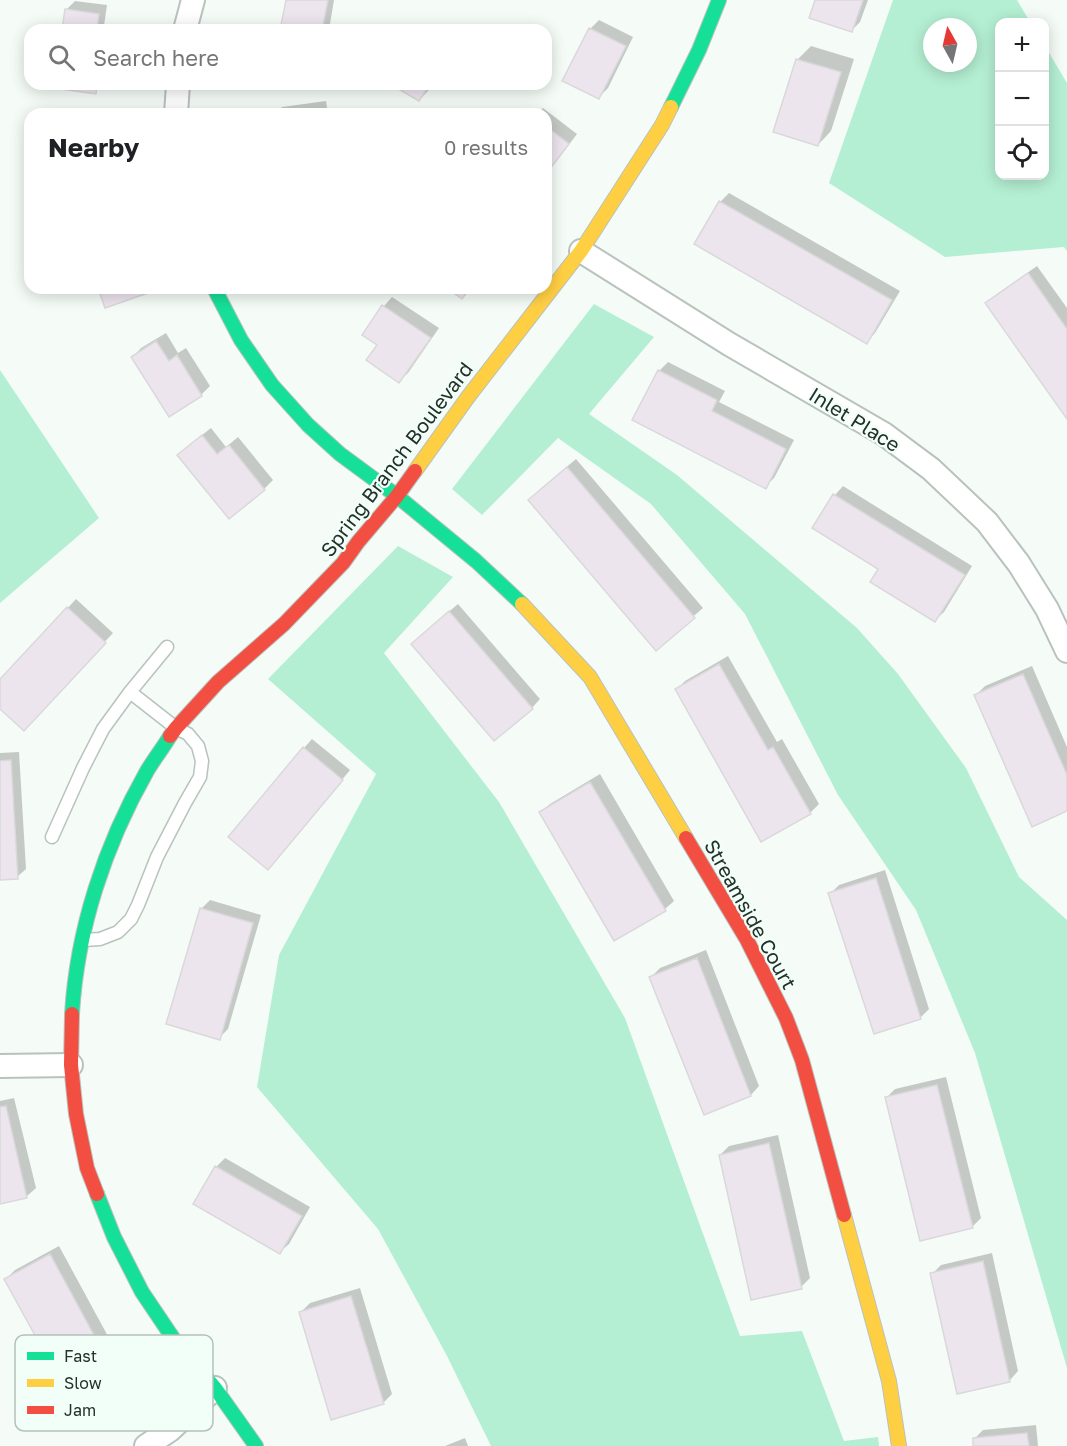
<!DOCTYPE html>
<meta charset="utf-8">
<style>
:root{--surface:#fff;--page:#f2f2f2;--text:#202124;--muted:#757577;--line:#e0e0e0}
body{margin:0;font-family:"Golos Text",sans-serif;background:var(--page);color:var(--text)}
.controls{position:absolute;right:18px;top:18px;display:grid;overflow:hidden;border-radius:12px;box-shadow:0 3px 15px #0003}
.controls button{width:54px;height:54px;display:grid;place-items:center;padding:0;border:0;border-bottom:2px solid var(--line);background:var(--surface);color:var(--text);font:30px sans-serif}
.compass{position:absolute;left:923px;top:18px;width:54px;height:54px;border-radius:50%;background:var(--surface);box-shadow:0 3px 15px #0003;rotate:352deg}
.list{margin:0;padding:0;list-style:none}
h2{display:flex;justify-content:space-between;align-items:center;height:78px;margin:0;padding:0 24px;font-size:26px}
h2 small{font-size:20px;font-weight:400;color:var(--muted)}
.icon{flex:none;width:33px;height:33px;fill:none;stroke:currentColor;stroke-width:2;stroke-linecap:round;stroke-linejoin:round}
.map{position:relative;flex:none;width:1067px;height:1446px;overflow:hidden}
.search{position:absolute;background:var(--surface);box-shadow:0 3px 15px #0003;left:24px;top:24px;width:528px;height:66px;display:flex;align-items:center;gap:15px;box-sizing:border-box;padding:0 21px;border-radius:18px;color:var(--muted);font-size:22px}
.panel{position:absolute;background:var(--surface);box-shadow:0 3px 15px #0003;left:24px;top:108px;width:528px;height:186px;border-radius:18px}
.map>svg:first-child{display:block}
</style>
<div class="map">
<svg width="1067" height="1446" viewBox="0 0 1067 1446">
<rect width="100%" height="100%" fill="#f5fcf8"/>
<!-- forest -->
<path fill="#b4efd3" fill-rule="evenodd" d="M893,0H1017L1030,22H1000V176H1044L1045,46L1067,83V251L1064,247L945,257L829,183ZM932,27H968V63H932Z
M594,304L654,337L589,414L677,475L857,628L898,674L966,768L1019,877L1067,920V1368L975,1053L916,910L838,795L745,614L651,504L558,438L482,515L452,489Z
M0,370L99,518L0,603Z
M398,546L453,577L384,653L499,802L625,1018L740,1336L802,1331L844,1441L878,1437L879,1446H491L446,1354L378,1229L257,1087L279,955L376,774L268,679Z"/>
<!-- shadow -->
<path fill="#0003" d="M288,0H334L329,30H282Z
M817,0H868L860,22L851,31Z
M75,1L107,5L104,26L112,27V30H63L66,10Z
M599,20L633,37L608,88L599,97L590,29Z
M811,46L854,59L831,131L818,145L775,131L798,59Z
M56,84H104L95,92Z
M393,84H432L428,91L419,100Z
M326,101L328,114H275L282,107Z
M543,108L577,134L546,175V114H537Z
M729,193L900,291L875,333L867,342L696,244L720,202Z
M1037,266L1067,308V416L987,303L996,295Z
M392,297L439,328L408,373L399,381L379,344L364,335L384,306Z
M166,333L178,353L186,348L210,386L201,395L133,357L141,348Z
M668,362L725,391L719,402L794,440L774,478L765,487L659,371Z
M211,428L226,447L238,437L273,480L264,489L188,446Z
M576,459L703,608L656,649L538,491Z
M843,486L972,566L944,612L935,620L880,568L814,527L835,495Z
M76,599L113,633L32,720L0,707V681Z
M458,604L540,699L532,708L421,635Z
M728,656L777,742L782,739L819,804L810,813L677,689L685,681Z
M1032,666L1067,747V810L976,695L985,686Z
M312,739L350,770L277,859L304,748Z
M19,752L26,869L17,877L0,878V753Z
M600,774L674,901L665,909L541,812L550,804Z
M885,870L929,1009L920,1018L830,894L839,885Z
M210,900L261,915L228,1029L219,1038L201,909Z
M706,950L759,1086L751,1095L651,977L660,968Z
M946,1077L981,1218L972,1227L886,1098L895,1089Z
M14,1098L36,1188L27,1196L0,1203V1101Z
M778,1135L810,1278L801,1287L720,1155L729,1146Z
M225,1158L310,1207L289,1244L280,1252L216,1167Z
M59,1246L116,1351L107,1360L64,1384L6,1279L15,1270Z
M992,1253L1018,1371L1010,1380L932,1274L941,1265Z
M360,1288L392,1394L383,1403L301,1312L310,1303Z
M1036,1425L1038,1446H975L974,1439L983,1430Z
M465,1438L468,1446H445Z"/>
<!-- building -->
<path fill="#ede5ee" stroke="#dad8da" stroke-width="1.5" d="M286,0H328L322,30H280Z
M815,0H863L852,32L809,18Z
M65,9L99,14L97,30H62Z
M589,28L626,46L599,99L562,81Z
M796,59L841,72L818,146L773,132Z
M54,84H97L96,94L54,88Z
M390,84H430L419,101Z
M318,109V114H281Z
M546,126L569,144L546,174Z
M719,201L892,300L867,344L694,244Z
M1028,273L1067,329V419L985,303Z
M98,288H146L148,293L105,308Z
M447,288H470L462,299Z
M382,305L431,338L399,383L366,360L377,345L362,335Z
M156,341L169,361L177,355L202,396L169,417L131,357Z
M658,370L717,400L712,411L786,449L766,489L632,420Z
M202,435L217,454L229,445L265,490L229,519L177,455Z
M567,467L695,618L656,651L528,500Z
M833,494L965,575L935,622L870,582L878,569L812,528Z
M67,607L106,643L24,731L0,709V679Z
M449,611L533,709L494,741L411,644Z
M719,664L768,750L773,747L811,814L761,842L675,689Z
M1023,674L1067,775V811L1032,827L974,695Z
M303,747L343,780L268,870L228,837Z
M11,760L18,879L0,880V761Z
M590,782L666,911L614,941L539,812Z
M876,878L921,1019L874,1034L828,893Z
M200,908L253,923L220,1040L166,1024Z
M697,958L751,1096L704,1115L649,977Z
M937,1085L973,1228L920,1241L885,1097Z
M6,1106L27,1198L0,1204V1107Z
M769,1143L802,1289L751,1300L719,1155Z
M215,1166L302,1216L280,1254L193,1204Z
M50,1254L108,1361L63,1386L4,1279Z
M983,1261L1010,1382L957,1394L930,1273Z
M351,1296L384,1404L331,1420L299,1312Z
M1027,1433L1029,1446H973V1438Z"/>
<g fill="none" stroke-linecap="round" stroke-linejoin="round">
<!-- lane casing -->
<g stroke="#b9c2bd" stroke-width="15">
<path id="lane" d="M52,837L83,768L103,729L130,692
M83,940L100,939L118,932L131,919L138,905L157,857L185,803L200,777L202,761L198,746L188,734L176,728L130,692L167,647"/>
</g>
<!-- street casing -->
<g stroke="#b9c2bd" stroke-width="26">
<path id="street" d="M185,30L193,0
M176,114L178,84
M581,251L729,344L884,434L931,469L987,522L1019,564L1047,609L1067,651
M0,1066L71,1065
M146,1446L170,1430L215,1388"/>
</g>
<!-- fast casing -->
<g stroke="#b9c2bd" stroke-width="16">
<path id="fast" d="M671,107L699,50L719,0
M214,288L241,340L272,385L308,425L340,454L397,496L476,561L522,604
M72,1014C77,929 105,845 147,771C154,759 163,748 170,736
M97,1194L114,1237L142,1292L177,1344L215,1388L256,1446"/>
</g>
<!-- slow casing -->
<g stroke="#b9c2bd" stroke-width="16">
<path id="slow" d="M415,471L468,397L581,251L662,125L671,107
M522,604L590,677L686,838
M844,1215L889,1381L899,1446"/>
</g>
<!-- jam casing -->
<g stroke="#b9c2bd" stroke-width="16">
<path id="jam" d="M170,736L176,728L218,682L284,624L343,563L358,542L397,496L415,471
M686,838L747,940L786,1018L802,1060L844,1215
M72,1014L71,1065L76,1114L87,1168L97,1194"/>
</g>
<!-- lane -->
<use href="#lane" stroke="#fefffe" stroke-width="12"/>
<!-- street -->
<use href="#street" stroke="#fefffe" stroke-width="22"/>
<!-- fast -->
<use href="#fast" stroke="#16e098" stroke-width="14"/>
<!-- slow -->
<use href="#slow" stroke="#ffcf43" stroke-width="14"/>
<!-- jam -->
<use href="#jam" stroke="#f24e42" stroke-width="14"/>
</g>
<g text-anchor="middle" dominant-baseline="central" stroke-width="4.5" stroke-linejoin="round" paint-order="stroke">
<!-- street labels -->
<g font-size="20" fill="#24302a" stroke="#f2fff8">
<text transform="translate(855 419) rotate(32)">Inlet Place</text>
<text transform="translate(396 459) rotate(-53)">Spring Branch Boulevard</text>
<text transform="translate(751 914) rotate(61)">Streamside Court</text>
</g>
</g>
<!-- legend -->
<rect x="15" y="1335" width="198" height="96" rx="9" fill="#f2fff8" stroke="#b4c1ba" stroke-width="1.5"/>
<rect x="27" y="1352" width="27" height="8" fill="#16e098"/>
<rect x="27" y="1379" width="27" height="8" fill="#ffcf43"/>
<rect x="27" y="1406" width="27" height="8" fill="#f24e42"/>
<g font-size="16" fill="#24302a">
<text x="64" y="1362">Fast</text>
<text x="64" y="1389">Slow</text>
<text x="64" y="1416">Jam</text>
</g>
</svg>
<div class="controls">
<button>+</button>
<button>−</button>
<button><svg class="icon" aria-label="locate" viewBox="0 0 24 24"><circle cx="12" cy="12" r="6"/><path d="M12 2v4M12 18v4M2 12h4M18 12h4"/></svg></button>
</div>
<svg class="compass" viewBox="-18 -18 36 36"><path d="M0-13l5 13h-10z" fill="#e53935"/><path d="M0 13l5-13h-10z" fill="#757577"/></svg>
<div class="search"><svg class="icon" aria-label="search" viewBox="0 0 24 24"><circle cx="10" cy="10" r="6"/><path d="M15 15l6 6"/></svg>Search here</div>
<section class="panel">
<h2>Nearby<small>0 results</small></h2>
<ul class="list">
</ul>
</section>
</div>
